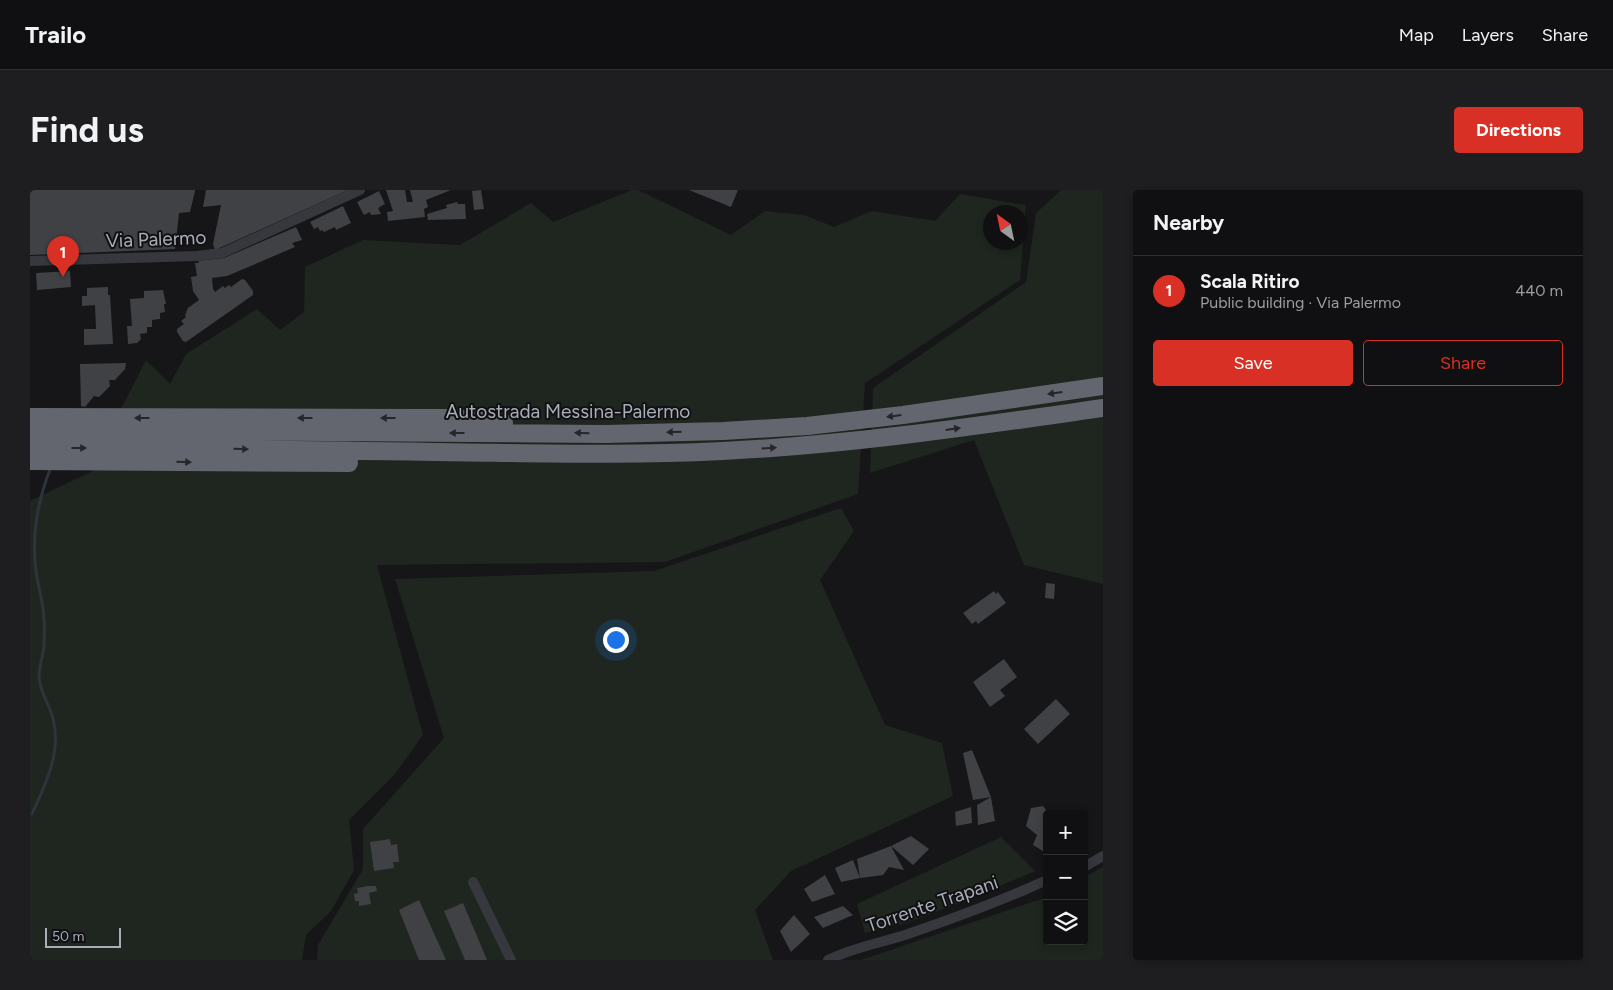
<!DOCTYPE html>
<meta charset="utf-8">
<style>
:root{--surface:#101012;--page:#1e1e20;--text:#f1f3f6;--muted:#9c9d9f;--line:#303032;--accent:#d93025}
body{margin:0;font-family:Figtree,sans-serif;background:var(--page);color:var(--text)}
.controls{position:absolute;right:15px;bottom:15px;display:grid;overflow:hidden;border-radius:5px;box-shadow:0 2px 8px #0003}
.controls button{width:45px;height:45px;display:grid;place-items:center;padding:0;border:0;border-bottom:1px solid var(--line);background:var(--surface);color:var(--text);font:25px sans-serif}
.compass{position:absolute;left:953px;top:15px;width:45px;height:45px;border-radius:50%;background:var(--surface);box-shadow:0 2px 8px #0003;rotate:327deg}
.scale{position:absolute;left:15px;bottom:12px;width:76px;box-sizing:border-box;padding-left:5px;border:2px solid #a8adb8;border-top:0;font-size:14px;line-height:18px;white-space:nowrap;color:#a8adb8;-webkit-text-stroke:4px #111113;paint-order:stroke}
.you{position:absolute;left:585px;top:449px;width:18px;height:18px;margin:-12px;border:4px solid #fff;border-radius:50%;background:#1a73e8;box-shadow:0 0 0 8px #1a73e833}
.badge{display:grid;place-items:center;width:32px;height:32px;border-radius:50%;background:var(--accent);color:#fff;font-size:16px;font-weight:700}
.pin{position:absolute;translate:-50% -41px;filter:drop-shadow(0 1px 2px #0008)}
.pin::after{content:'';position:absolute;top:26px;width:18px;height:15px;background:inherit;clip-path:polygon(0 0,100% 0,50% 100%)}
.list{margin:0;padding:0;list-style:none}
h2{display:flex;justify-content:space-between;align-items:center;height:65px;margin:0;padding:0 20px;font-size:21px}
h2 small{font-size:16px;font-weight:400;color:var(--muted)}
.list li{display:grid;grid-template-columns:32px 1fr auto;gap:15px;align-items:center;box-sizing:border-box;height:70px;padding:0 20px;border-top:1px solid var(--line)}
.list b{display:block;font-size:19px;white-space:nowrap}
.list p{margin:0;font-size:16px;white-space:nowrap;color:var(--muted)}
.list em{font-size:16px;font-style:normal;color:var(--muted)}
.actions{display:flex;gap:10px;padding:15px 20px}
.actions a{flex:1;padding:11px 0;border:1px solid var(--accent);border-radius:5px;text-align:center;font-size:18px;color:var(--accent)}
.actions .main{background:var(--accent);color:#fff}
.icon{flex:none;width:28px;height:28px;fill:none;stroke:currentColor;stroke-width:2;stroke-linecap:round;stroke-linejoin:round}
.map{position:relative;flex:none;width:1073px;height:770px;overflow:hidden;border-radius:5px}
header{display:flex;align-items:center;gap:30px;box-sizing:border-box;height:70px;padding:0 25px;background:var(--surface);border-bottom:1px solid var(--line)}
header strong{font-size:24px}
nav{display:flex;gap:28px;margin-inline-start:auto;font-size:18px}
.intro{display:flex;align-items:center;justify-content:space-between;box-sizing:border-box;height:120px;padding:0 30px}
h1{margin:0;font-size:35px}
.button{padding:12px 22px;border-radius:5px;background:var(--accent);color:#fff;font-size:18px;font-weight:700}
main{display:flex;gap:30px;padding:0 30px}
aside{flex:1;background:var(--surface);border-radius:5px;box-shadow:0 2px 8px #0003}
.map>svg:first-child{display:block}
</style>
<header>
<strong>Trailo</strong>
<nav><a>Map</a><a>Layers</a><a>Share</a></nav>
</header>
<div class="intro"><h1>Find us</h1><a class="button">Directions</a></div>
<main>
<div class="map">
<svg width="1073" height="770" viewBox="0 0 1073 770">
<rect width="100%" height="100%" fill="#161618"/>
<!-- green -->
<path fill="#1e261f" fill-rule="evenodd" d="M602,0H608L701,45L735,21L774,25L804,37L842,21L905,31L930,4L996,15L990,90L835,193L828,304L635,372L347,375L393,545L365,584L319,630L324,680L301,721L276,745L272,770H0V311L71,277L92,217L116,170L140,194L156,164L227,119L250,140L274,122L275,77L333,50L430,55L501,13L523,32ZM961,22H991V52H961Z
M1031,0H1073V394L994,375L944,250L840,283L843,198L996,92L1006,23Z
M811,318L824,341L790,390L855,535L912,553L923,606L761,681L725,720L743,770H287L288,755L333,679V639L414,548L365,389L624,381Z
M971,647L1005,681L927,714L876,733L835,743L827,714Z
M1073,677V770H831L1017,707V751H1054V687Z"/>
<g fill="none" stroke-linecap="round" stroke-linejoin="round">
<!-- stream -->
<path stroke="#2c353c" stroke-width="3" d="M2,624C15,595 32,562 23,529C20,515 9,501 9,486C9,477 13,466 14,456C14,448 15,438 14,430C14,413 8,398 6,381C1,347 8,309 21,277"/>
</g>
<!-- building -->
<path fill="#404145" d="M0,0H165V1L160,22L149,23L145,59L0,65Z
M176,0H318L185,60L183,54L191,15L173,17Z
M356,0H375L377,12H383L380,0H421L396,10L398,17L394,19L395,27L358,31L357,22L363,21Z
M451,0L454,19L444,20L442,1Z
M659,0H708L701,17Z
M349,1L355,14L348,18L351,24L341,25L340,22L334,25L327,12Z
M427,12L428,14H435L436,29L398,30L397,24L417,18L416,15Z
M313,16L321,33L306,40L305,37L294,42L292,40L290,41L288,37L284,39L280,32Z
M266,37L272,50L262,53L265,57L197,86L182,88L183,99L185,102L193,96L195,98L199,95L201,97L212,89L215,90L223,101V105L156,152L153,151L147,142V139L154,134L151,131L156,127L155,125L158,118L169,110L163,101L161,87L167,86L165,73H169L168,71L194,68Z
M40,81L41,97L7,100L6,83Z
M78,97V105H80L83,154L54,155V139H66L65,115L52,116V106H57V98Z
M133,100L136,114H134L135,122L130,123V129L122,130V137H117V143L110,144L111,149L107,153L98,154L97,136H102L100,109L114,108V101Z
M96,173L95,179L85,190H79L80,196L69,207L64,206L55,217L51,216L50,174Z
M1016,393L1025,394L1024,409L1015,408Z
M964,401L966,404L968,402L976,413L948,434L946,431L942,434L933,423Z
M974,469L987,487L970,500L975,506L960,517L943,492Z
M1026,509L1040,524L1008,554L994,539Z
M942,560L961,607L965,631L948,635L947,615L961,607L943,610L933,563Z
M1013,616L1019,624H1017L1016,663L1003,655L1007,645L996,636L1001,618Z
M941,617L942,633L926,636L925,622Z
M881,646L899,659L883,675L861,656Z
M360,649L361,655L367,654L369,672H363L364,678L344,681L340,652Z
M861,656L874,680L859,677L853,685L830,688L827,669Z
M823,670L830,688L811,692L805,678Z
M795,685L805,704L782,712L774,699Z
M338,696H346L347,701L339,703L341,714L329,716V711H325L324,704L328,703L327,698Z
M389,710L416,770H389L369,720Z
M433,713L457,770H435L414,721Z
M813,716L823,725L793,738L784,727Z
M764,725L780,744L761,762L750,741Z"/>
<g fill="none" stroke-linecap="round" stroke-linejoin="round">
<!-- street -->
<path stroke="#37383d" stroke-width="10" d="M0,71L167,66L192,63L330,0
M1054,677L1073,666
M443,692L481,770
M798,770C824,757 851,753 878,744C925,728 971,711 1017,690"/>
<!-- highway -->
<path stroke="#63666e" stroke-width="18" d="M0,227L385,228H422L474,233
M0,240L576,244L693,241L777,236L873,225L1073,196
M0,258C135,258 270,260 405,262C501,263 596,266 692,261C820,255 946,236 1073,218
M0,271L319,273"/>
</g>
<!-- one-way arrows -->
<defs><path id="oneway-solid" d="M-6-.8H1V-3.2L6.5 0L1 3.2V.8H-6Z" transform="scale(1.25)"/></defs>
<g fill="#26262a">
<use href="#oneway-solid" transform="translate(1025 203) rotate(172)"/>
<use href="#oneway-solid" transform="translate(864 226) rotate(173)"/>
<use href="#oneway-solid" transform="translate(112 228) rotate(-180)"/>
<use href="#oneway-solid" transform="translate(275 228) rotate(-180)"/>
<use href="#oneway-solid" transform="translate(358 228) rotate(180)"/>
<use href="#oneway-solid" transform="translate(923 239) rotate(-8)"/>
<use href="#oneway-solid" transform="translate(644 242) rotate(179)"/>
<use href="#oneway-solid" transform="translate(427 243) rotate(-180)"/>
<use href="#oneway-solid" transform="translate(552 243) rotate(-179)"/>
<use href="#oneway-solid" transform="translate(49 258)"/>
<use href="#oneway-solid" transform="translate(739 258) rotate(-4)"/>
<use href="#oneway-solid" transform="translate(211 259) rotate(1)"/>
<use href="#oneway-solid" transform="translate(154 272) rotate(1)"/>
</g>
<g text-anchor="middle" dominant-baseline="central" stroke-width="4" stroke-linejoin="round" paint-order="stroke">
<!-- street labels -->
<g font-size="19" fill="#a8adb8" stroke="#111113">
<text transform="translate(126 49) rotate(-2)">Via Palermo</text>
<text x="538" y="221">Autostrada Messina-Palermo</text>
<text transform="translate(902 714) rotate(-19)">Torrente Trapani</text>
</g>
</g>
</svg>
<div class="controls">
<button>+</button>
<button>−</button>
<button><svg class="icon" aria-label="layers" viewBox="0 0 24 24"><path d="M12 4l9 5-9 5-9-5zM3 14l9 5 9-5"/></svg></button>
</div>
<svg class="compass" viewBox="-18 -18 36 36"><path d="M0-13l5 13h-10z" fill="#e53935"/><path d="M0 13l5-13h-10z" fill="#9c9d9f"/></svg>
<div class="scale">50 m</div>
<div class="you"></div>
<div class="pin badge" style="left:33px;top:87px">1</div>
</div>
<aside>
<h2>Nearby<small></small></h2>
<ul class="list">
<li><span class="badge">1</span><div><b>Scala Ritiro</b><p>Public building · Via Palermo</p></div><em>440 m</em></li>
</ul>
<div class="actions"><a class="main">Save</a><a>Share</a></div>
</aside>
</main>
